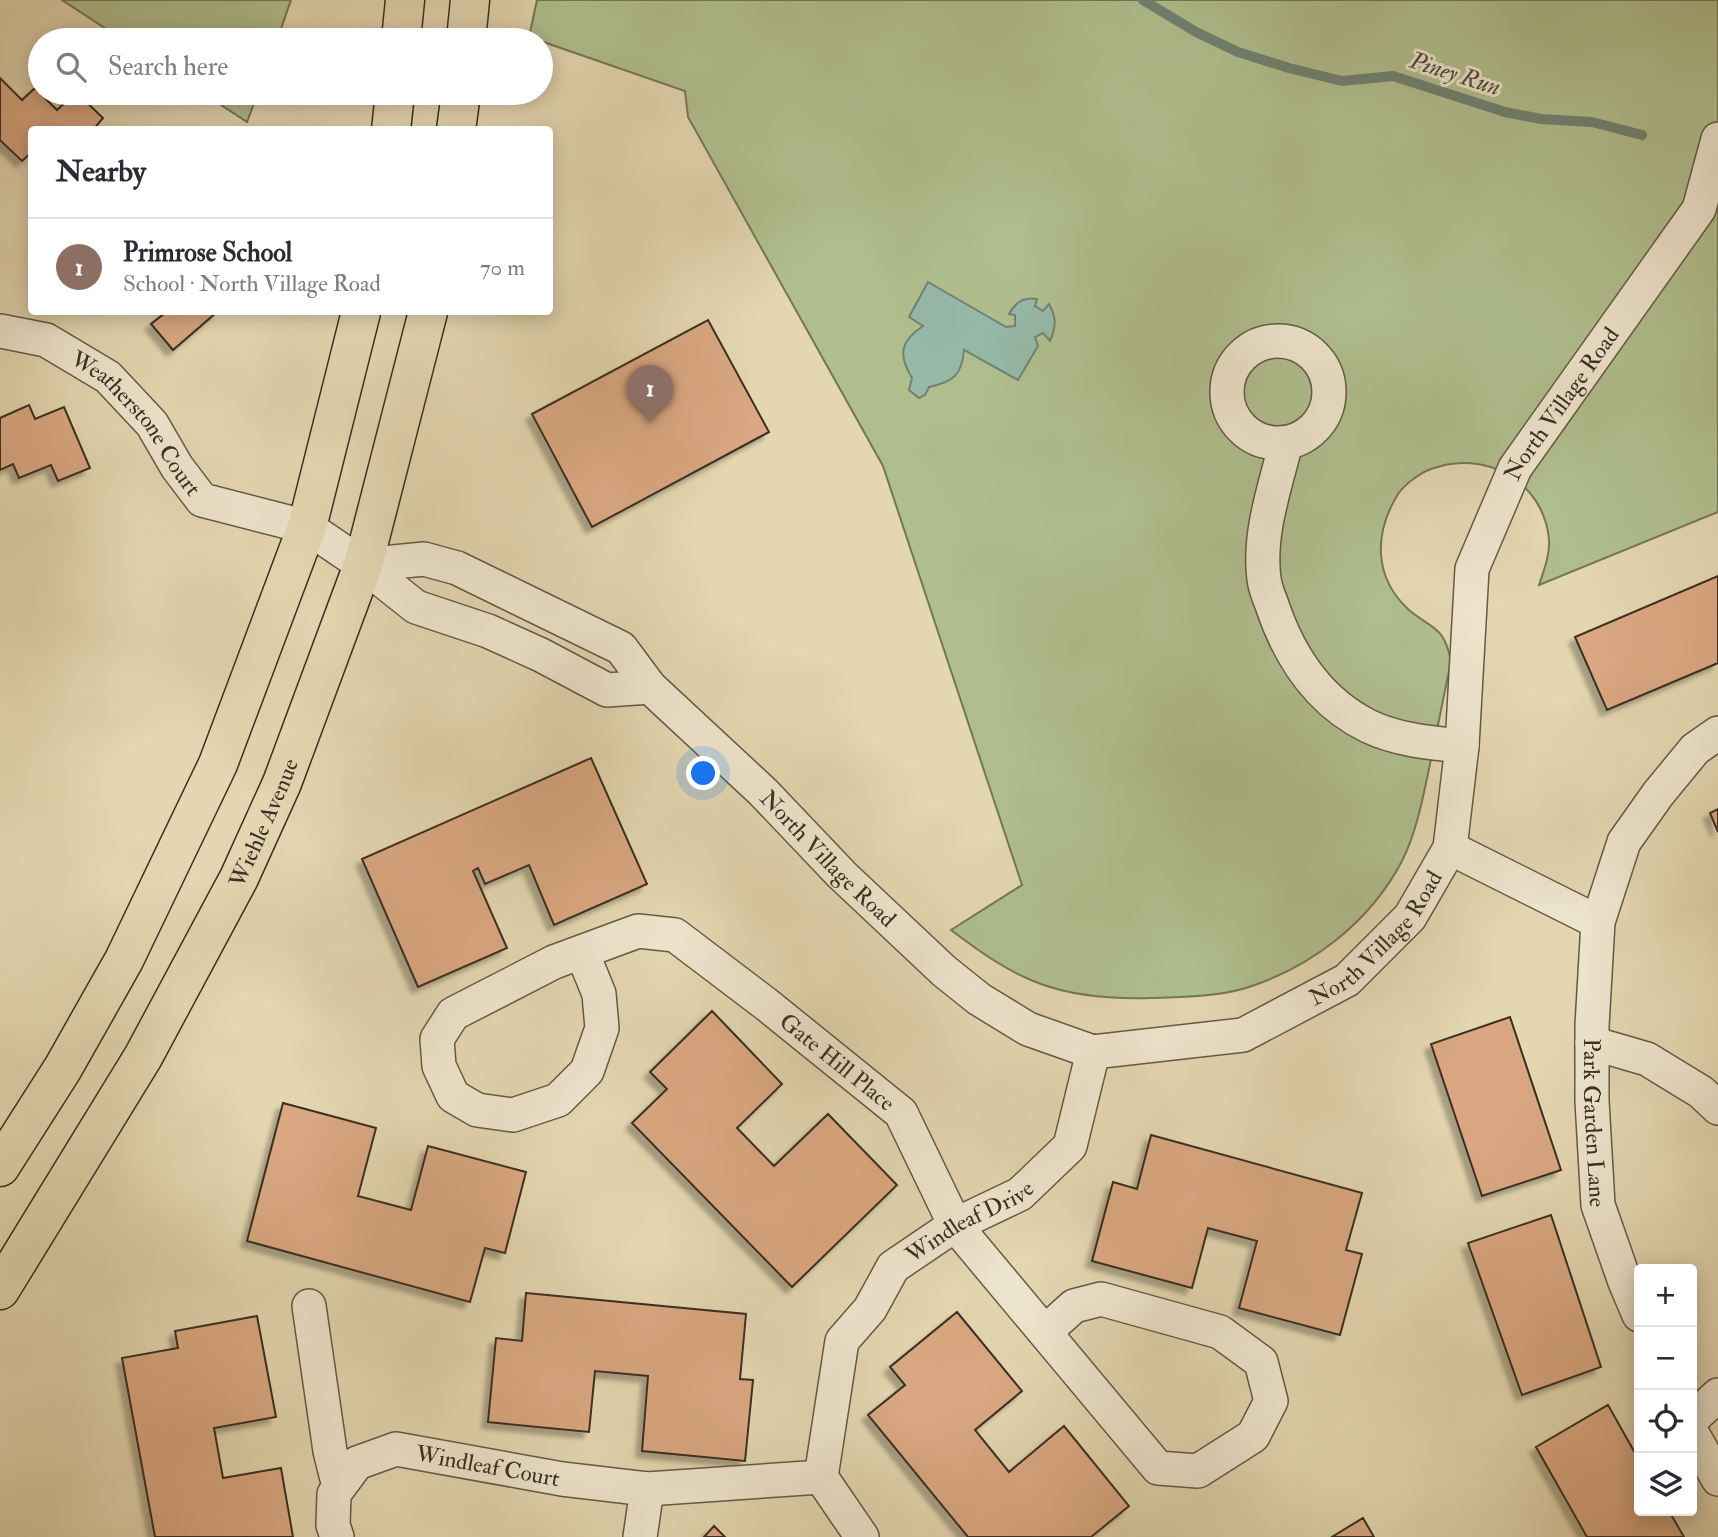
<!DOCTYPE html>
<meta charset="utf-8">
<style>
:root{--surface:#fff;--page:#f2f2f3;--text:#2b2b33;--muted:#7c7c81;--line:#e1e1e2;--accent:#1a73e8}
body{margin:0;font-family:"IM FELL Double Pica",serif;background:var(--page);color:var(--text)}
.controls{position:absolute;right:21px;bottom:21px;display:grid;overflow:hidden;border-radius:7px;box-shadow:0 4px 18px #0003}
.controls button{width:63px;height:63px;display:grid;place-items:center;padding:0;border:0;border-bottom:2px solid var(--line);background:var(--surface);color:var(--text);font:35px sans-serif}
.you{position:absolute;left:704px;top:774px;width:24px;height:24px;margin:-18px;border:5px solid #fff;border-radius:50%;background:#1a73e8;box-shadow:0 0 0 10px #1a73e833}
.badge{display:grid;place-items:center;width:46px;height:46px;border-radius:50%;background:var(--accent);color:#fff;font-size:23px;font-weight:700}
.pin{position:absolute;translate:-50% -58px;filter:drop-shadow(0 2px 4px #0008)}
.pin::after{content:'';position:absolute;top:37px;width:24px;height:21px;background:inherit;clip-path:polygon(0 0,100% 0,50% 100%)}
.list{margin:0;padding:0;list-style:none}
h2{display:flex;justify-content:space-between;align-items:center;height:91px;margin:0;padding:0 28px;font-size:30px}
h2 small{font-size:23px;font-weight:400;color:var(--muted)}
.list li{display:grid;grid-template-columns:46px 1fr auto;gap:21px;align-items:center;box-sizing:border-box;height:98px;padding:0 28px;border-top:2px solid var(--line)}
.list b{display:block;font-size:26px;white-space:nowrap}
.list p{margin:0;font-size:23px;white-space:nowrap;color:var(--muted)}
.list em{font-size:23px;font-style:normal;color:var(--muted)}
.icon{flex:none;width:38px;height:38px;fill:none;stroke:currentColor;stroke-width:2;stroke-linecap:round;stroke-linejoin:round}
.map{position:relative;flex:none;width:1718px;height:1537px;overflow:hidden}
.search{position:absolute;background:var(--surface);box-shadow:0 4px 18px #0003;left:28px;top:28px;width:525px;height:77px;display:flex;align-items:center;gap:18px;box-sizing:border-box;padding:0 24px;border-radius:38px;color:var(--muted);font-size:26px}
.panel{position:absolute;background:var(--surface);box-shadow:0 4px 18px #0003;left:28px;top:126px;width:525px;height:189px;border-radius:7px}
.map>svg:first-child{display:block}
</style>
<div class="map">
<svg width="1718" height="1537" viewBox="0 0 1718 1537">
<defs>
<filter id="shadow"><feDropShadow dx="-6" dy="6" stdDeviation="2" flood-color="#0004"/></filter>
</defs>
<rect width="100%" height="100%" fill="#e3d6b0"/>
<filter id="stains"><feTurbulence type="fractalNoise" baseFrequency=".00286" numOctaves="4"/><feColorMatrix values="0 0 0 0 .2 0 0 0 0 .09 0 0 0 0 .02 0 0 0 .5 -.17"/></filter>
<radialGradient id="worn" r=".72"><stop offset=".6" stop-color="#630" stop-opacity="0"/><stop offset="1" stop-color="#630" stop-opacity=".3"/></radialGradient>
<!-- green -->
<path fill="#b0be8e" stroke="#757659" stroke-width="2" d="M62,0H291L277,40H123Z
M537,0H1718V512L1539,585C1544,570 1550,555 1549,539C1543,480 1484,449 1431,469C1420,473 1405,484 1398,494C1374,533 1373,577 1409,610C1433,630 1444,626 1451,661C1444,695 1437,730 1430,764C1423,797 1417,831 1402,861C1370,922 1312,967 1246,988C1215,997 1183,997 1151,998C1115,999 1076,997 1041,984C1008,972 980,952 951,930L1022,885L883,466L688,117L685,91L529,37Z
M203,93H258L247,122Z"/>
<!-- water -->
<path fill="#96b9a8" stroke="#718273" stroke-width="2" d="M928,282L1006,327L1015,326V315L1009,314C1016,302 1023,297 1037,299L1035,306L1043,311L1049,304C1057,318 1056,327 1050,341L1043,333L1035,337L1038,346L1018,380L964,350C962,375 953,382 929,387L925,395L919,398L909,390L912,378C898,355 900,341 923,326L909,317Z"/>
<g fill="none" stroke-linecap="round" stroke-linejoin="round">
<!-- stream -->
<path stroke="#718273" stroke-width="10" d="M1143,0L1196,32L1238,52L1289,68L1342,81L1393,76L1505,112L1541,119L1592,122L1642,135"/>
</g>
<!-- building -->
<path fill="#d9a781" stroke="#3a2f24" stroke-width="2" filter="url(#shadow)" d="M0,78L22,100L35,88L57,110L75,93H77L103,118L93,130H32V152L22,161L0,140Z
M163,312H217L173,350L151,324L165,313Z
M708,320L769,432L592,527L532,414Z
M29,405L35,419L64,407L90,468L58,481L51,465L19,478L13,464L0,470V418Z
M1718,576V663L1607,710L1575,637Z
M591,758L647,884L554,925L529,865L485,884L478,868L473,871L507,948L418,987L362,859Z
M1718,809V832L1710,813Z
M712,1011L782,1084L737,1128L774,1166L828,1114L897,1185L792,1287L632,1123L667,1089L650,1072Z
M1510,1017L1561,1170L1482,1196L1431,1044Z
M283,1103L376,1128L358,1196L411,1210L428,1146L526,1172L505,1253L485,1248L470,1302L247,1241Z
M1151,1135L1362,1193L1346,1250L1362,1254L1340,1335L1239,1308L1257,1241L1208,1228L1192,1288L1092,1261L1113,1182L1137,1189Z
M1551,1215L1601,1367L1522,1395L1468,1243Z
M526,1293L746,1314L740,1379L753,1380L745,1461L642,1451L648,1376L595,1371L589,1432L488,1422L496,1338L522,1341Z
M957,1312L1022,1391L975,1430L1009,1472L1064,1426L1129,1506L1091,1537H968L868,1415L905,1385L890,1367Z
M257,1316L276,1417L214,1428L223,1478L281,1468L293,1537H155L122,1358L178,1348L175,1331Z
M1608,1405L1639,1460V1511H1669L1684,1537H1587L1536,1447Z
M1363,1518L1374,1537H1332Z
M714,1526L725,1537H704Z"/>
<g fill="none" stroke-linecap="round" stroke-linejoin="round">
<!-- minor casing -->
<g stroke="#645947" stroke-width="36">
<g id="minor">
<path id="s1" d="M0,331L46,340L108,377L152,424L177,467L202,500L307,527L363,565L416,607L488,631L541,655L607,690L650,687"/>
<circle cx="1278" cy="392" r="51"/>
<path d="M1286,443C1275,487 1258,534 1264,579C1265,588 1269,597 1272,605C1289,656 1318,701 1368,726C1397,740 1430,743 1462,746"/>
<path id="s2" d="M363,565L424,559L457,568L621,648L650,687L763,792L842,875L944,971L979,999L1028,1029L1093,1052L1243,1035L1347,980L1410,917L1450,848L1462,746L1472,569L1515,468L1699,209L1718,139"/>
<path d="M1450,848L1598,922L1624,842L1658,794L1695,749L1718,733"/>
<path id="s3" d="M1598,922L1592,1026V1101L1598,1205L1625,1282L1639,1315"/>
<path id="s4" d="M582,952L599,994L602,1028L587,1071L558,1100L513,1115L477,1110L453,1096L439,1066L437,1039L453,1014L554,962L638,931L675,935L766,1004L901,1113L955,1225L1158,1468L1198,1471L1253,1436L1271,1401L1261,1362L1220,1332L1101,1299L1074,1306L1045,1332"/>
<path d="M1592,1043L1647,1059L1701,1092L1718,1108"/>
<path d="M309,1306L330,1451L336,1475L340,1485"/>
<path d="M1692,1419L1718,1395"/>
<path d="M1692,1433L1718,1479"/>
<path id="s5" d="M337,1537L333,1525L334,1494L357,1463L396,1449L562,1479L647,1489L821,1477"/>
<path d="M640,1537L647,1489"/>
<path id="s6" d="M862,1537L821,1477L842,1341L870,1309L893,1267L955,1225L1020,1194L1070,1146L1093,1052"/>
</g>
</g>
<!-- major casing -->
<g stroke="#3a2f24" stroke-width="41">
<g id="major">
<path d="M401,40L405,0"/>
<path d="M466,40L470,0"/>
<path d="M391,130L395,93"/>
<path d="M456,130L461,93"/>
<path d="M0,1167L63,1068L124,960L218,764L307,527L361,312"/>
<path id="s7" d="M0,1290L143,1057L239,878L282,783L363,565L428,312"/>
</g>
</g>
<!-- minor -->
<use href="#minor" stroke="#ede4cc" stroke-width="33"/>
<!-- major -->
<use href="#major" stroke="#e3d6b0" stroke-width="38"/>
</g>
<g text-anchor="middle" dominant-baseline="central" stroke-width="6" stroke-linejoin="round" paint-order="stroke">
<!-- street labels -->
<g font-size="23" fill="#3a2f24" stroke="#ede4cc">
<text stroke="none"><textPath href="#s2" startOffset="1813">North Village Road</textPath></text>
<text stroke="none"><textPath href="#s1" startOffset="172">Weatherstone Court</textPath></text>
<text stroke="none"><textPath href="#s7" startOffset="537">Wiehle Avenue</textPath></text>
<text stroke="none"><textPath href="#s2" startOffset="574">North Village Road</textPath></text>
<text stroke="none"><textPath href="#s2" startOffset="1225">North Village Road</textPath></text>
<text stroke="none"><textPath href="#s4" startOffset="814">Gate Hill Place</textPath></text>
<text stroke="none"><textPath href="#s3" startOffset="201">Park Garden Lane</textPath></text>
<text stroke="none"><textPath href="#s6" startOffset="390">Windleaf Drive</textPath></text>
<text stroke="none"><textPath href="#s5" startOffset="217">Windleaf Court</textPath></text>
</g>
<!-- water labels -->
<g font-size="24" font-style="italic" fill="#4c4b3e" stroke="#ede4cc">
<text transform="translate(1455 74) rotate(18)">Piney Run</text>
</g>
</g>
<rect width="100%" height="100%" filter="url(#stains)"/>
<rect width="100%" height="100%" fill="url(#worn)"/>
</svg>
<div class="controls">
<button>+</button>
<button>−</button>
<button><svg class="icon" aria-label="locate" viewBox="0 0 24 24"><circle cx="12" cy="12" r="6"/><path d="M12 2v4M12 18v4M2 12h4M18 12h4"/></svg></button>
<button><svg class="icon" aria-label="layers" viewBox="0 0 24 24"><path d="M12 4l9 5-9 5-9-5zM3 14l9 5 9-5"/></svg></button>
</div>
<div class="you"></div>
<div class="pin badge" style="left:650px;top:423px;background:#8d6e63">1</div>
<div class="search"><svg class="icon" aria-label="search" viewBox="0 0 24 24"><circle cx="10" cy="10" r="6"/><path d="M15 15l6 6"/></svg>Search here</div>
<section class="panel">
<h2>Nearby<small></small></h2>
<ul class="list">
<li><span class="badge" style="background:#8d6e63">1</span><div><b>Primrose School</b><p>School · North Village Road</p></div><em>70 m</em></li>
</ul>
</section>
</div>
